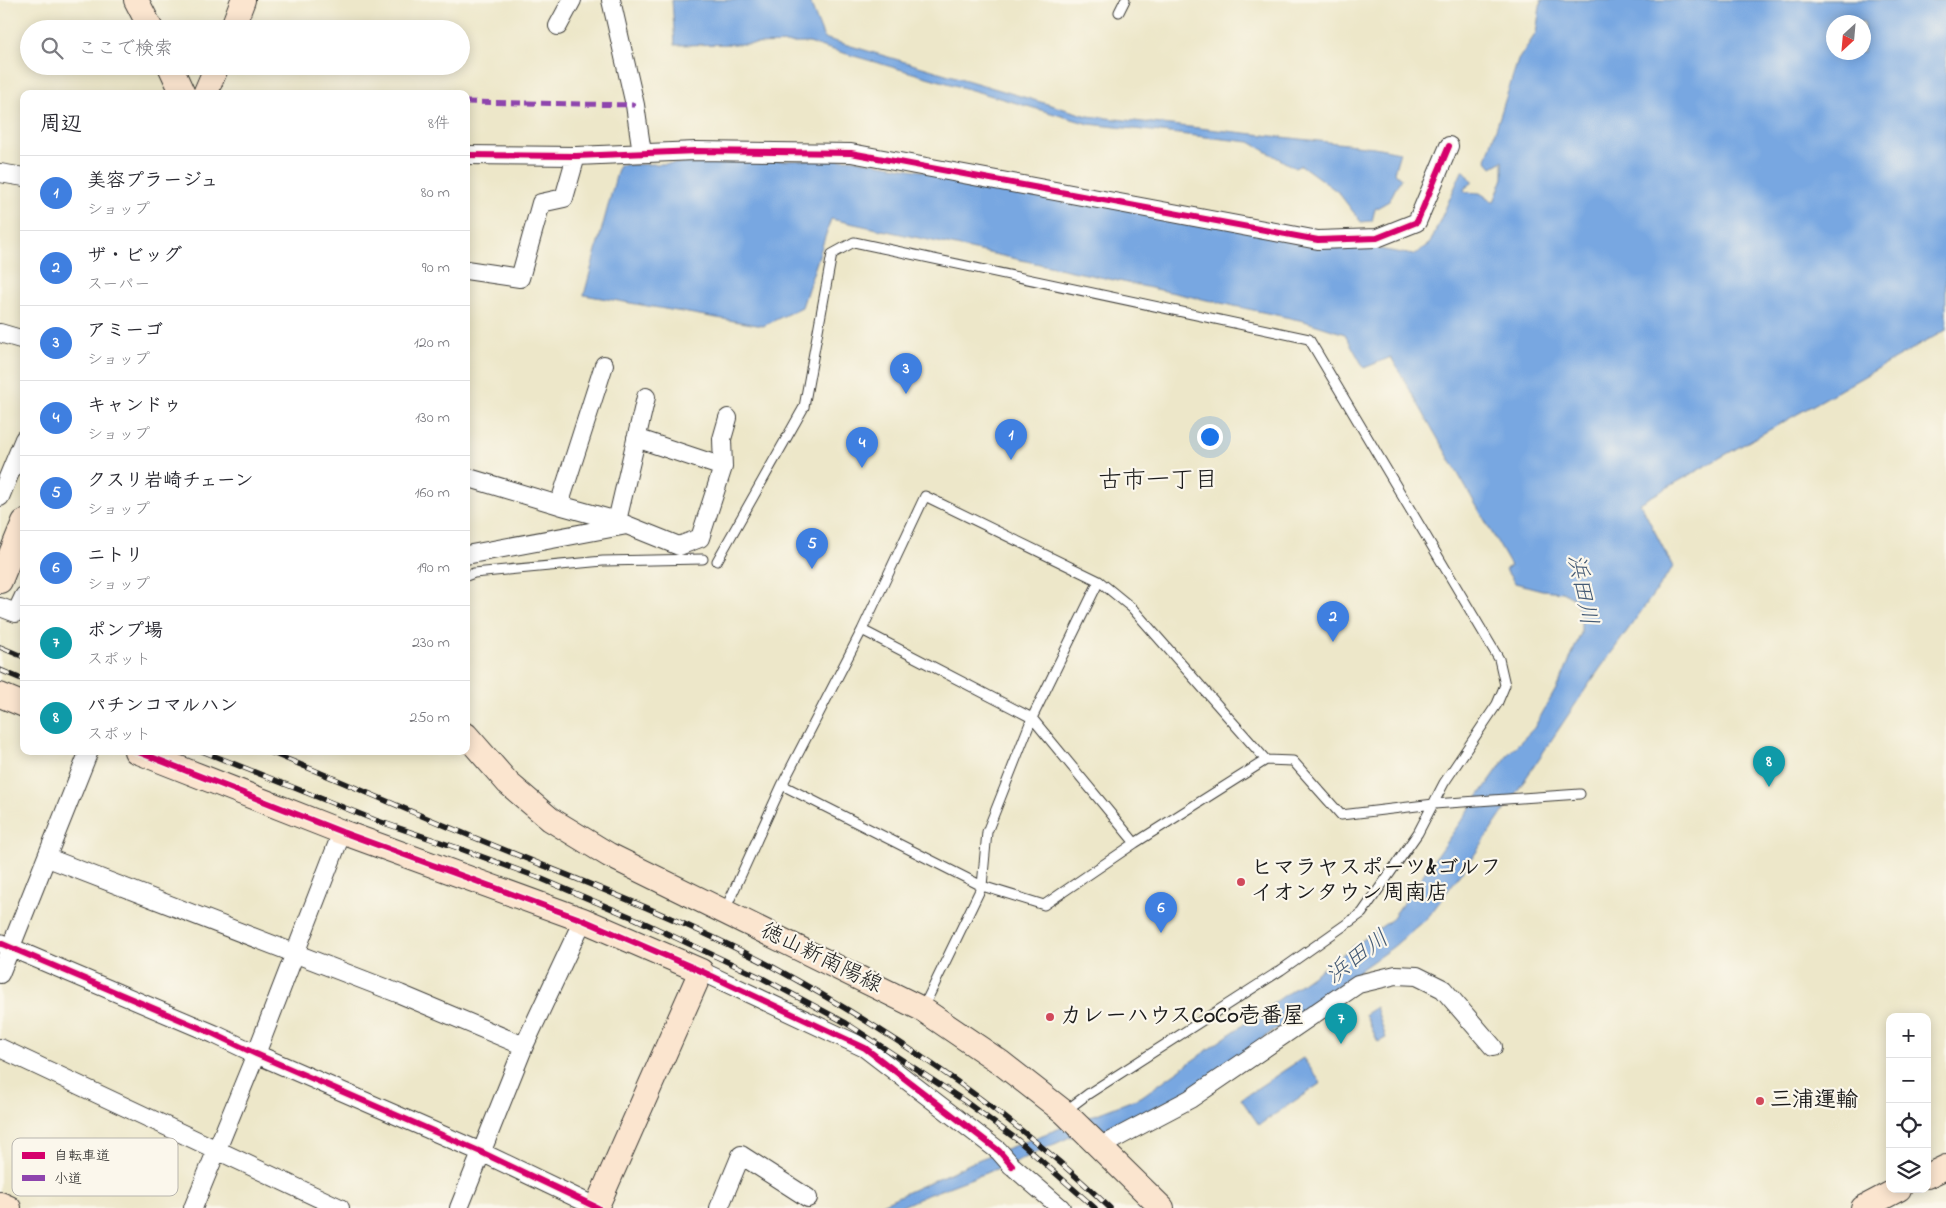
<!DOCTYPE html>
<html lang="ja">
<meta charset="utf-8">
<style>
:root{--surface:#fff;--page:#f7f7f7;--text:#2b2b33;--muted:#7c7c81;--line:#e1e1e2;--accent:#111827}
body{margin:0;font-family:"Indie Flower","Klee One",sans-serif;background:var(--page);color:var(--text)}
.controls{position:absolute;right:15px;bottom:15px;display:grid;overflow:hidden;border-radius:10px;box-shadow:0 2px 12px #0003}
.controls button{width:45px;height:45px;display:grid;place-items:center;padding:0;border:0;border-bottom:1px solid var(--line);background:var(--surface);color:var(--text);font:25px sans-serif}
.compass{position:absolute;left:1826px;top:15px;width:45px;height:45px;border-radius:50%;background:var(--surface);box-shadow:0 2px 12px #0003;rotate:206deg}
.you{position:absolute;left:1209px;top:436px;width:18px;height:18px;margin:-12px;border:4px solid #fff;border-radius:50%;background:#1a73e8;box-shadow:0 0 0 8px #1a73e833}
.badge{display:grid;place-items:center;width:32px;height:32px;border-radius:50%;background:var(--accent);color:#fff;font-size:16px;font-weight:700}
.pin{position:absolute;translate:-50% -41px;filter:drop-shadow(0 1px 2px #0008)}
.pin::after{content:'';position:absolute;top:26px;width:18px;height:15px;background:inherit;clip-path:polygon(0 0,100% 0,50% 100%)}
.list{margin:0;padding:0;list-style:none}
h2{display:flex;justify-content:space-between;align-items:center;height:65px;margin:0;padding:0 20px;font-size:21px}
h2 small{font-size:16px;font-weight:400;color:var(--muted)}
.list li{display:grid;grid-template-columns:32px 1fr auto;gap:15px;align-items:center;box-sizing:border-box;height:75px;padding:0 20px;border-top:1px solid var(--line)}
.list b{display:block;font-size:19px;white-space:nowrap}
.list p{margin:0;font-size:16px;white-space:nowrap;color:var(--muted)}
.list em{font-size:16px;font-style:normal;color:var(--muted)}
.icon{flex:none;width:28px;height:28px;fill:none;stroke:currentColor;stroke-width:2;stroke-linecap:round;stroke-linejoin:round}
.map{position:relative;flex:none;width:1946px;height:1208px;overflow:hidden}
.search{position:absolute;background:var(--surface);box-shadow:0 2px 12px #0003;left:20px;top:20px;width:450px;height:55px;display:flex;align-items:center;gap:12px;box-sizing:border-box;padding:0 18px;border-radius:28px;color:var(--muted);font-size:19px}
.panel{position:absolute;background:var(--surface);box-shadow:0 2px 12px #0003;left:20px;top:90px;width:450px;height:665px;border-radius:10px}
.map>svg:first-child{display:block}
</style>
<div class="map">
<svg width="1946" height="1208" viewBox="0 0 1946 1208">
<rect width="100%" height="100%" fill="#fbf7ec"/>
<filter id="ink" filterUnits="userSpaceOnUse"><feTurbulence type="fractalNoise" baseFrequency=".02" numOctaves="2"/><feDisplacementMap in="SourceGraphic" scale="10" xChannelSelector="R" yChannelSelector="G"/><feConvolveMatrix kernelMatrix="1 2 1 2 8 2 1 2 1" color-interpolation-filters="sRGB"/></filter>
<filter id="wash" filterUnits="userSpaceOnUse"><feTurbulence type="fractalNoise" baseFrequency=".0096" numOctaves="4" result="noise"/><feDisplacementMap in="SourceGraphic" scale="20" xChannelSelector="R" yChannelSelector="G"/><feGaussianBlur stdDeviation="1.12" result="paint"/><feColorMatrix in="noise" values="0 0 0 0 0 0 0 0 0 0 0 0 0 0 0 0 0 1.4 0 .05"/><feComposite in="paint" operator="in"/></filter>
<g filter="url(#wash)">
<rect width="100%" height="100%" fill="#ede7c9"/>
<!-- water -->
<path fill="#78a7e1" stroke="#4a627e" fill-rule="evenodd" d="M672,0H809L824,38L1088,116L1374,147L1400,152L1394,172L1401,178L1389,201L1375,209L1372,221L1361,222L1338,192L1301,165L1295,168L1250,142L1089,124L809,43L675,45Z
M1541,0H1946V330L1640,503L1673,567L1589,684L1475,854L1429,916L1393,947L1186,1092L1110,1130L1070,1137L1015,1162L927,1195L898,1208H873L980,1159L1141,1097L1391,920L1510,752L1534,728L1561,680L1581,633V614L1575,599L1562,592L1542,590L1515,583L1505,569L1511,566L1391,357L1364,368L1345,334L1304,321L831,219L802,307L763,326L584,295L619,165L851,159L1414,255L1430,243L1463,169L1473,182L1464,189L1465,192L1480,193L1494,202L1503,178V161L1492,167L1486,160L1518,60L1536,33ZM1834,22H1864V52H1834Z
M1376,1007L1386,1038L1378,1042L1365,1014Z
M1303,1058L1321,1083L1259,1125L1241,1099Z"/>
</g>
<g filter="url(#ink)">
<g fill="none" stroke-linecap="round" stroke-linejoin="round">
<!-- lane casing -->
<g stroke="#3b3a36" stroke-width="11">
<path id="lane" d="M1119,12L1125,0
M717,561L804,407L832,254L854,242L1309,339L1499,659L1505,685L1497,704L1444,783L1418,833L1362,913L1281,970L1088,1094L1064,1112
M466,576L474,573L603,561L703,559
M862,630L1032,718L1135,843
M782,785L982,886L1044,905L1135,843L1266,760L1293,761L1341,815L1434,804L1580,794
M725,910L782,785L862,630L925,496L1099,581L1132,608L1266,760
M923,1008L982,886L987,832L1032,718L1099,581"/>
</g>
<!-- street casing -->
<g stroke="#3b3a36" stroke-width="20">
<path id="street" d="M611,0L635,105L642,153
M558,26L572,0
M466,155L576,156L696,151L851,153L1318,240L1377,238L1417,222L1449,146
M0,173L24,177
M466,270L520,278L541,203L564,198L576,156
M0,333L24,340
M636,438L723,467
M466,477L559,505L617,521L679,546L700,538L723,467L722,439L728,418
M0,497L24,439
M559,505L604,365
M617,521L646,397
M466,555L627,525
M0,607L16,613L24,596
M48,858L400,994L524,1046
M0,943L214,1034L256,1054L481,1152L598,1208
M701,971L865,1048L999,1151L1012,1166
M0,974L89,751
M0,1048L340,1208
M1099,1147L1190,1099L1358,984L1396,975L1417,976L1443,989L1493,1047
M1010,1164L1061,1208
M193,1208L256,1054L342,832
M459,1208L524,1046L583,920
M719,1208L741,1155L808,1198"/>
</g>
<!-- secondary casing -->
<g stroke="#3b3a36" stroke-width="26">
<path id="secondary" d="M136,0L151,29
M232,29L243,0
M170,66L183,94
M205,94L217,66
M0,581L24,522
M0,695L24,705
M466,735L508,783L550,819L609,855L922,1009L1000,1062L1064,1112L1162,1208
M136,751L342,832L583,920L701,971L596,1208
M1927,1176L1946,1167
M0,1204L9,1208
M1863,1208L1899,1189"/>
</g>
<!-- lane -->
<use href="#lane" stroke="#fff" stroke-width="9"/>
<!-- street -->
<use href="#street" stroke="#fff" stroke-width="18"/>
<!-- secondary -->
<use href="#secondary" stroke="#fbe5cf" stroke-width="24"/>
<!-- rail casing -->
<g stroke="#1c1c1c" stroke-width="5.5">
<path id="rail" d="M0,647L24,657
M0,670L24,680
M202,751L375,820L461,849L537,877L636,919L762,978L846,1023L963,1100L1019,1141L1095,1208
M267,751C335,778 401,808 468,835C570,877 674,915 771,966C893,1032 1010,1112 1110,1208"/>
</g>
<!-- rail -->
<use href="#rail" stroke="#fbf7ec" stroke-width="4" stroke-dasharray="11" stroke-linecap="butt"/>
<!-- quiet -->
<path stroke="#8e44ad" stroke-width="5" stroke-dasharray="10 5" stroke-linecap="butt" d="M466,102L635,105"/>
<!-- cycleway casing -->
<g stroke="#fbf7ec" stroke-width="9">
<path id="cycleway" d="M466,155L576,156L696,151L851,153L1318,240L1377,238L1417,222L1449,146
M136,751L342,832L583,920L701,971L865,1048L999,1151L1012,1166
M0,943L214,1034L256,1054L481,1152L598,1208"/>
</g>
<!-- cycleway -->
<use href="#cycleway" stroke="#d6006c" stroke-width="6"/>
</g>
</g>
<!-- markers -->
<g fill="#d1495b" stroke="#fbf7ec" stroke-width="2">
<circle cx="1241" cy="882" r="5"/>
<circle cx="1050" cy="1017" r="5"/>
<circle cx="1760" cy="1101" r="5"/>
</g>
<g text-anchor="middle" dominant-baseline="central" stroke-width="4.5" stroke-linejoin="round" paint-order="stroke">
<!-- poi labels -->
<g font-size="22" font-weight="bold" fill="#1c1c1c" stroke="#fbf7ec" text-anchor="start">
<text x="1251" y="869">ヒマラヤスポーツ&amp;ゴルフ<tspan x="1251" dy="25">イオンタウン周南店</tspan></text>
<text x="1060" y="1017">カレーハウスCoCo壱番屋</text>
<text x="1770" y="1101">三浦運輸</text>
</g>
<!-- street labels -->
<g font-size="22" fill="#1c1c1c" stroke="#fbf7ec">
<text transform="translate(821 959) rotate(26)">徳山新南陽線</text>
</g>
<!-- neighbourhood labels -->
<g font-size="24" fill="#1c1c1c" stroke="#fbf7ec">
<text x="1158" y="481">古市一丁目</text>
</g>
<!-- water labels -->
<g font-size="24" font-style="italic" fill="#455b75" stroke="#fbf7ec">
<text transform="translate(1581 590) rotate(79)">浜田川</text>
<text transform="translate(1358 958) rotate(-37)">浜田川</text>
</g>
</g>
<!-- legend -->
<rect x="12" y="1138" width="166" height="58" rx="8" fill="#fbf7ec" stroke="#b8b5ae" stroke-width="1"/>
<rect x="22" y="1152" width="23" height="7" fill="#d6006c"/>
<rect x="22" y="1175" width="23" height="6" fill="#8e44ad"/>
<g font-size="14" fill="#1c1c1c">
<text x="54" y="1160">自転車道</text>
<text x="54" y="1183">小道</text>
</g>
</svg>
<div class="controls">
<button>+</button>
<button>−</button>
<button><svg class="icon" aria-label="locate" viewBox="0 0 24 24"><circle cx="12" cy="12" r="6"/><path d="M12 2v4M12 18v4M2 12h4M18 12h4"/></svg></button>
<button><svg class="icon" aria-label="layers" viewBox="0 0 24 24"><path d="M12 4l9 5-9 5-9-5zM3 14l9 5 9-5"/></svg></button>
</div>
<svg class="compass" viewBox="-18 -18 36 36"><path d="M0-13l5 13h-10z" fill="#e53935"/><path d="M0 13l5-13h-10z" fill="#7c7c81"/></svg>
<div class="you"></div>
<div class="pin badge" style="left:1011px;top:460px;background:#3f7fe0">1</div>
<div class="pin badge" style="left:1333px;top:642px;background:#3f7fe0">2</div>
<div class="pin badge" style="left:906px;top:394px;background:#3f7fe0">3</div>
<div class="pin badge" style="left:862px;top:468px;background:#3f7fe0">4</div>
<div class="pin badge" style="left:812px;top:569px;background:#3f7fe0">5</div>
<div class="pin badge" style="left:1161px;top:933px;background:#3f7fe0">6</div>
<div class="pin badge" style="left:1341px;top:1044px;background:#0f9aa8">7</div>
<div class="pin badge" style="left:1769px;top:787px;background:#0f9aa8">8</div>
<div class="search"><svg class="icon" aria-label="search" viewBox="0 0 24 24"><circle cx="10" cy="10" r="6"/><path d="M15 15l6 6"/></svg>ここで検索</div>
<section class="panel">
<h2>周辺<small>8件</small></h2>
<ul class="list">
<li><span class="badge" style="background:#3f7fe0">1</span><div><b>美容プラージュ</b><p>ショップ</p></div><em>80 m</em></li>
<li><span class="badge" style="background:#3f7fe0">2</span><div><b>ザ・ビッグ</b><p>スーパー</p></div><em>90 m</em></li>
<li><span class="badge" style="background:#3f7fe0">3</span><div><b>アミーゴ</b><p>ショップ</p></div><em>120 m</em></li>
<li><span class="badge" style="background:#3f7fe0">4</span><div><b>キャンドゥ</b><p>ショップ</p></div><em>130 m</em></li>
<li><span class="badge" style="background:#3f7fe0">5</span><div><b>クスリ岩崎チェーン</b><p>ショップ</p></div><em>160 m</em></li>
<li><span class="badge" style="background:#3f7fe0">6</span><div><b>ニトリ</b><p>ショップ</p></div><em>190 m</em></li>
<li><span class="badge" style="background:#0f9aa8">7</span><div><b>ポンプ場</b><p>スポット</p></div><em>230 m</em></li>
<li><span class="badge" style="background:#0f9aa8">8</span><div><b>パチンコマルハン</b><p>スポット</p></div><em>250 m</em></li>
</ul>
</section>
</div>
